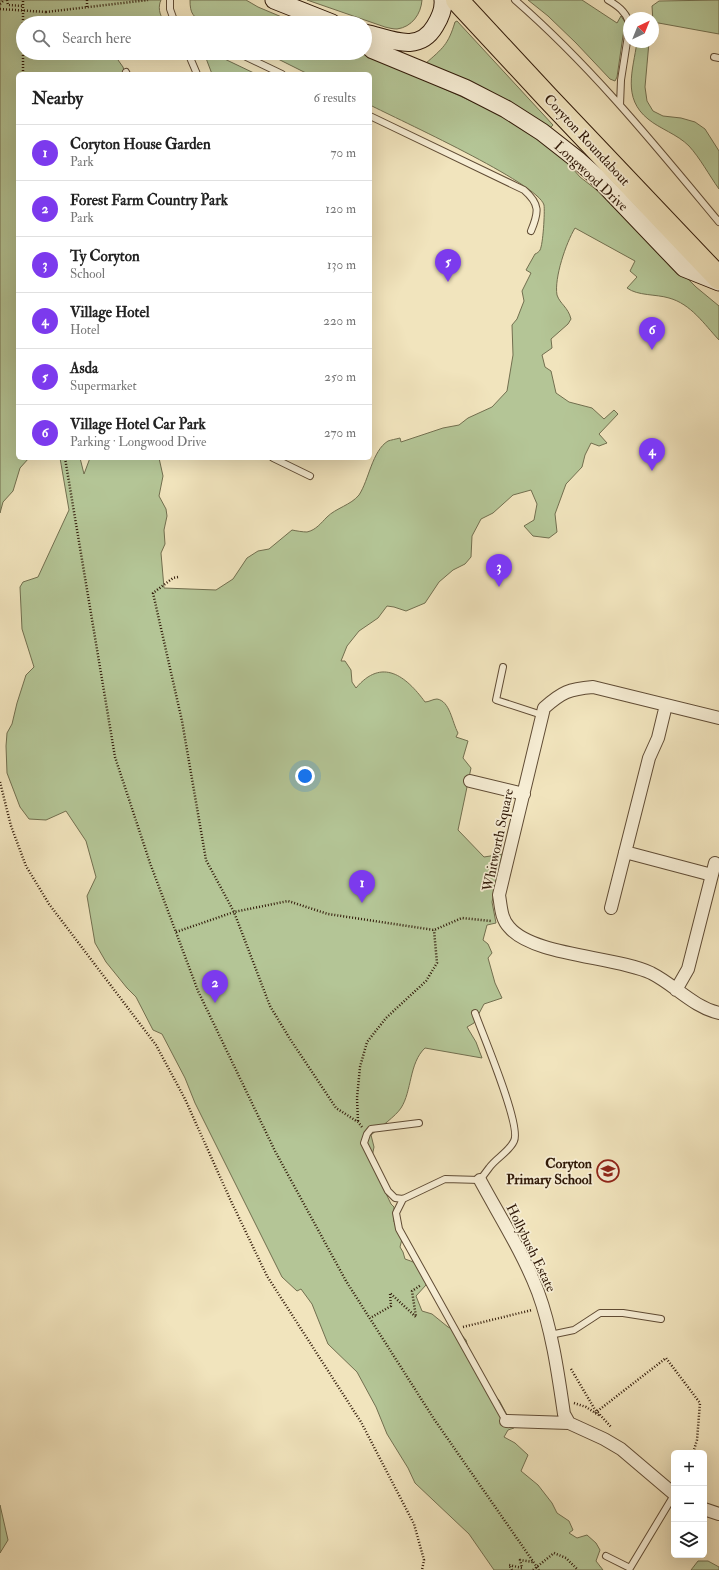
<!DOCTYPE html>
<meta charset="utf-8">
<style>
:root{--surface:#fff;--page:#f6f6f6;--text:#222;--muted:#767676;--line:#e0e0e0;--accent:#7c3aed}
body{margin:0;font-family:"IM FELL Double Pica",serif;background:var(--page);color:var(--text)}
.controls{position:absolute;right:12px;bottom:12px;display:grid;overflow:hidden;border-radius:6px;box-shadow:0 4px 16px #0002}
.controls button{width:36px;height:36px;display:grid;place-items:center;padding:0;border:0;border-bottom:1px solid var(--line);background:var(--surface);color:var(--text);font:20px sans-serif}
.compass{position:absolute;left:623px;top:12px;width:36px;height:36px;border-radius:50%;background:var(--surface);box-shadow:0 4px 16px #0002;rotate:43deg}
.you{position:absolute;left:305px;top:776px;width:14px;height:14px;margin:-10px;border:3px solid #fff;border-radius:50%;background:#1a73e8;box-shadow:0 0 0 6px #1a73e833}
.badge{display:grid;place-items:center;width:26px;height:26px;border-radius:50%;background:var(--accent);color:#fff;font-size:13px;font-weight:700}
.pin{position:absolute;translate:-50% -33px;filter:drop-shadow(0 1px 2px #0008)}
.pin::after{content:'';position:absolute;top:21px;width:14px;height:12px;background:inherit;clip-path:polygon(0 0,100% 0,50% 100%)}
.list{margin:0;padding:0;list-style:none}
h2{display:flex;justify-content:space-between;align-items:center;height:52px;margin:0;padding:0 16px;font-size:17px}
h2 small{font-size:13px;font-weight:400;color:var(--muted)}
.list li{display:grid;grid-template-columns:26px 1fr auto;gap:12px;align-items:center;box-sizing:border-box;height:56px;padding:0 16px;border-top:1px solid var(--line)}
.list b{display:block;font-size:15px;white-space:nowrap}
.list p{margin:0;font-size:13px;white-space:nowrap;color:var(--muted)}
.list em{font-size:13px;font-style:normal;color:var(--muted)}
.icon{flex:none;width:22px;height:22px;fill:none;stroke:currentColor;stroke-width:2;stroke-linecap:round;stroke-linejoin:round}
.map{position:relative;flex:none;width:719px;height:1570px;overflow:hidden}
.search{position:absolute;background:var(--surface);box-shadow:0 4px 16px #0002;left:16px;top:16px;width:356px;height:44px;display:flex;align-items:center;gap:10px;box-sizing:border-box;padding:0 14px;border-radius:22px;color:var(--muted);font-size:15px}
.panel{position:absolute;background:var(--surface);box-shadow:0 4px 16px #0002;left:16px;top:72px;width:356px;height:388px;border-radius:6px}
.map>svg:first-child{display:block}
</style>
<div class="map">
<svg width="719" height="1570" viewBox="0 0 719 1570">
<rect width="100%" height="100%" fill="#f1e4bd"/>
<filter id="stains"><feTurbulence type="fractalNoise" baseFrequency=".005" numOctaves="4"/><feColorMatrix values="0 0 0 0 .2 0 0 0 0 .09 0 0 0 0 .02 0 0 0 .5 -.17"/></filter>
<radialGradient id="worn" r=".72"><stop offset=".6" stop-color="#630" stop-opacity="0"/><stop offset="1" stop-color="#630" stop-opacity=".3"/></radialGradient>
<!-- green -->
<path fill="#b4c596" stroke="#726f4f" d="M0,0H161C158,6 159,15 164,20L170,17L172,23H23V53H120L118,60L123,67L125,74H18V458H29L20,468L13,491L3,502L0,513Z
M190,0H246L258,7L296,23H205C193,17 190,14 190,0Z
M307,0H422C421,14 412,27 397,29C393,29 389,28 385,27Z
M528,0H582L617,23L621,16L625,22L617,77L615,81L610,79L576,43L548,16Z
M719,0V34L653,22L652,6L659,1Z
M457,21L553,125L548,130L425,64C443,48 448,45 455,22Z
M637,42H649L645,87L647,101L653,111L663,116L681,118L695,122L705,129L719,151V189C709,175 700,158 689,146C677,134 660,129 648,119C622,98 633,70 637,42Z
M204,53H212L256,74H212Z
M266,53H365L513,120L559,153L580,177L603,195L696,287L719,306V340C704,324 691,304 669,298C656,294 638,296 627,288L637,277L630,271L635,261L575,228C566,243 554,278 557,295C560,304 568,307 571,319L568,324L551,339L552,348L542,355L545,367L551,371L556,393L569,402L592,408L604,419L614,410L618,414L599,434L607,443L599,446L591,443L585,455L582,467L566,484L555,514L557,532L549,538L533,536L524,526L534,520L537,504L531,490L513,495L493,513L481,519L472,536L471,557L465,564L453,570L439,582L425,603L406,611L394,607L387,606L378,618L359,631L347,646L341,661H345L351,670L352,682L356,688C382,657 406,676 425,702C429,702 433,699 437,699C450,701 452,722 458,733L456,737L468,741L463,758L471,768L458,830L484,857L503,854L492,902L496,923L487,925L483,940L488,944L492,953L488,958L495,983L502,998L484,1004L474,1023L467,1027L476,1042L482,1058L425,1048C409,1063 412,1091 401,1108C396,1116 379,1128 371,1135L374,1147L371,1162L391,1204L394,1207V1222L404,1231L400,1247L403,1252L405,1259C422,1265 425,1266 426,1285L416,1296L422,1311L432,1314L448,1327L459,1332L466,1340L473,1365L481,1381L499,1400L514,1428L508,1430L504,1437L515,1443L528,1455L521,1471L538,1485L552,1503L557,1513L569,1521L573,1530L569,1533L577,1538L587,1535L596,1543L600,1550L596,1561L603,1570H494L469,1534L415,1483L408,1468L387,1434L376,1407L357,1372L328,1344L312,1304L301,1289L297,1291L282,1277L195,1103L185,1078L162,1034L153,1030L136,997L127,988L106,962L95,943L87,896L96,877L86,841L66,811L46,820L29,819L20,807L7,773L6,746L7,733L12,724L17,703L26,675L34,667L22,629L20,587L23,582L38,577L69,510L60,458H80L84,474L90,458H159L163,476L159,496L166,509L167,516L164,530L165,544L161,553L164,588L216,590L233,579L247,558L258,551L269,549L292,530C297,531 303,532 307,532C316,530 321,523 327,517C336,508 351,505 359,495C369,480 372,451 388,441C391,440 396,439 400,438L401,442L443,428L459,425L468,418L492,407L507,391L513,355L512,325L517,319L524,301L522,291L531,273L526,270C529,265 532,259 535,254C536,254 540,251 540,250C543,245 545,212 544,205C538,183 397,119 370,105V74H308Z
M0,1505L8,1540L0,1553Z
M698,1561H708L719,1567V1570H691Z"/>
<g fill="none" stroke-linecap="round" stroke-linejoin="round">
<!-- lane casing -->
<g stroke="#604c35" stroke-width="8">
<path id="lane" d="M170,0V9L175,23
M515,0C591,66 655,145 719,222
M608,0C618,6 625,11 629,22
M188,53L197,74
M238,53L282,74
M714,57L719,58
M126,72L127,74
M620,105L621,80L629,29
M370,116L524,190C540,204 539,212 531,231
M273,458L310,476
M503,667L496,700L542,715
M419,1123L371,1129L367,1134L364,1143L388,1191L395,1198L403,1199L445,1179L480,1180C483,1176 486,1172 489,1168C496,1158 509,1152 514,1141C522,1126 482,1033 475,1013
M403,1199L396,1213L399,1229L506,1421
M550,1335L574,1330L600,1313H623L661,1319
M606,1556L630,1568L674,1495"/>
</g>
<!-- street casing -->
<g stroke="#604c35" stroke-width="14">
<path id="street" d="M719,718L593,687C569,689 562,692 544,708L499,895C501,906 501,919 509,927C533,956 615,956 651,973C675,985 693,1007 719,1013
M470,781L524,794
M625,852L712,875
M611,908L649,758L658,738L666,705
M676,990L688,969L715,863
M480,1180C500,1217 523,1253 538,1292C552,1330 558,1373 564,1414L569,1423
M506,1421L569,1423L604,1439L621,1449L674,1494
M704,1509L719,1514"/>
</g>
<!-- secondary casing -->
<g stroke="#301908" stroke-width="19">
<path id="secondary" d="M274,0L332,23
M365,33C389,38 418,55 435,26C440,18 444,10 443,0
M365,43L373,50L465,88L506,109L542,132L579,161L597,177L684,268L719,282"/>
</g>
<!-- highway casing -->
<g stroke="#301908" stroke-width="24">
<path id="highway" d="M457,0L548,98L719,278"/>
</g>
<!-- path -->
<path stroke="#301908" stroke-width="2.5" stroke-dasharray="1 2" stroke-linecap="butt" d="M7,0L8,5L23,6
M0,4L4,0
M87,7V0
M46,12L148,0
M23,74V0
M65,458L115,757L150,863L198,991L275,1151L346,1281L434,1419L539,1570
M178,577L173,578L153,593L182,721L206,860L234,912L288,901L328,914L434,930L462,918L491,921
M0,782L11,826L26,866L49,904L156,1045L185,1099L230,1199L267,1276L361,1422L414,1524L424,1560L422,1570
M176,932L234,912L270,1006L290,1039L336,1108L358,1122L362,1127
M358,1121L357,1098L360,1067L367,1042L386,1018L426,981L437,963L434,930
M372,1317L391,1306L390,1293L416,1317L412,1291L421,1285
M463,1327L532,1310
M571,1369L594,1408L611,1427
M574,1403L586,1407L600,1416
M595,1413L666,1358L700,1403L697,1440L693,1453
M554,1553L566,1558L578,1570
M512,1570L509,1565L522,1568L520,1560L533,1562"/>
<!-- lane -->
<use href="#lane" stroke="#f6edd4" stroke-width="6"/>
<!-- street -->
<use href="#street" stroke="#f6edd4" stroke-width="12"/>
<!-- secondary -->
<use href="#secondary" stroke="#f6edd4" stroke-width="17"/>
<!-- highway -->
<use href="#highway" stroke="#f1e4bd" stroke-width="22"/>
<!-- path-bridge -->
<path stroke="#301908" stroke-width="2.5" stroke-dasharray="1 2" stroke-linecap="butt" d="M0,9L46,12
M533,1570L554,1553"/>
</g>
<!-- icons -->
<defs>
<g id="school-ring" transform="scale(1.15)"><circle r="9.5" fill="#f6edd4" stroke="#8f2418" stroke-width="1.5"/><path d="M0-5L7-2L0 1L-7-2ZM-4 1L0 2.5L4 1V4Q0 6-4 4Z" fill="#8f2418"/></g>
</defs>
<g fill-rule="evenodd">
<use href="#school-ring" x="608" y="1171"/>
</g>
<g text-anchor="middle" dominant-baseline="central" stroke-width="3.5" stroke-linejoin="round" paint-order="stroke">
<!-- street labels -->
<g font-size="14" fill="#301908" stroke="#f6edd4">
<text transform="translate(587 140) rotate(47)">Coryton Roundabout</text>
<text transform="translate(591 176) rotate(43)">Longwood Drive</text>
<text transform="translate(498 840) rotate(-78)">Whitworth Square</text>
<text transform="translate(531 1248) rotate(64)">Hollybush Estate</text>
</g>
<!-- poi labels -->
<g font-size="14" font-weight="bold" fill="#301908" stroke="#f6edd4" text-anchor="end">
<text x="592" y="1163">Coryton<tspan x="592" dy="16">Primary School</tspan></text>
</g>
</g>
<rect width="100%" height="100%" filter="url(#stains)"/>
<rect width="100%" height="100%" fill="url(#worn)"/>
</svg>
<div class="controls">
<button>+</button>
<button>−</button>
<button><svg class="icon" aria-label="layers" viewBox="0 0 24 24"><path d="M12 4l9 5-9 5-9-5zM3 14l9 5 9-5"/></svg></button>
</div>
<svg class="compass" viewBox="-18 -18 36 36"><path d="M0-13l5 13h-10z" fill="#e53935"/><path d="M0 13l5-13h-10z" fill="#767676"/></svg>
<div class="you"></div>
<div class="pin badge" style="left:362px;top:903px">1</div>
<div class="pin badge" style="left:215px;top:1003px">2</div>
<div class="pin badge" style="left:499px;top:587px">3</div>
<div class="pin badge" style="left:652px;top:471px">4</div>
<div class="pin badge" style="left:448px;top:282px">5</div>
<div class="pin badge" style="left:652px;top:350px">6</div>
<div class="search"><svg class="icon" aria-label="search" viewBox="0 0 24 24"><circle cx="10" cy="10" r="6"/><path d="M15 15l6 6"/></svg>Search here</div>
<section class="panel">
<h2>Nearby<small>6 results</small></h2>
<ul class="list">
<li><span class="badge">1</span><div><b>Coryton House Garden</b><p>Park</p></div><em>70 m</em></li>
<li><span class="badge">2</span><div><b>Forest Farm Country Park</b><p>Park</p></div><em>120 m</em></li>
<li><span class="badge">3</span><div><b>Ty Coryton</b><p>School</p></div><em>130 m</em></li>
<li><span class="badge">4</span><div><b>Village Hotel</b><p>Hotel</p></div><em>220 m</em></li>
<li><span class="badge">5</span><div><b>Asda</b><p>Supermarket</p></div><em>250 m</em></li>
<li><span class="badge">6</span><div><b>Village Hotel Car Park</b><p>Parking · Longwood Drive</p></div><em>270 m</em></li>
</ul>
</section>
</div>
